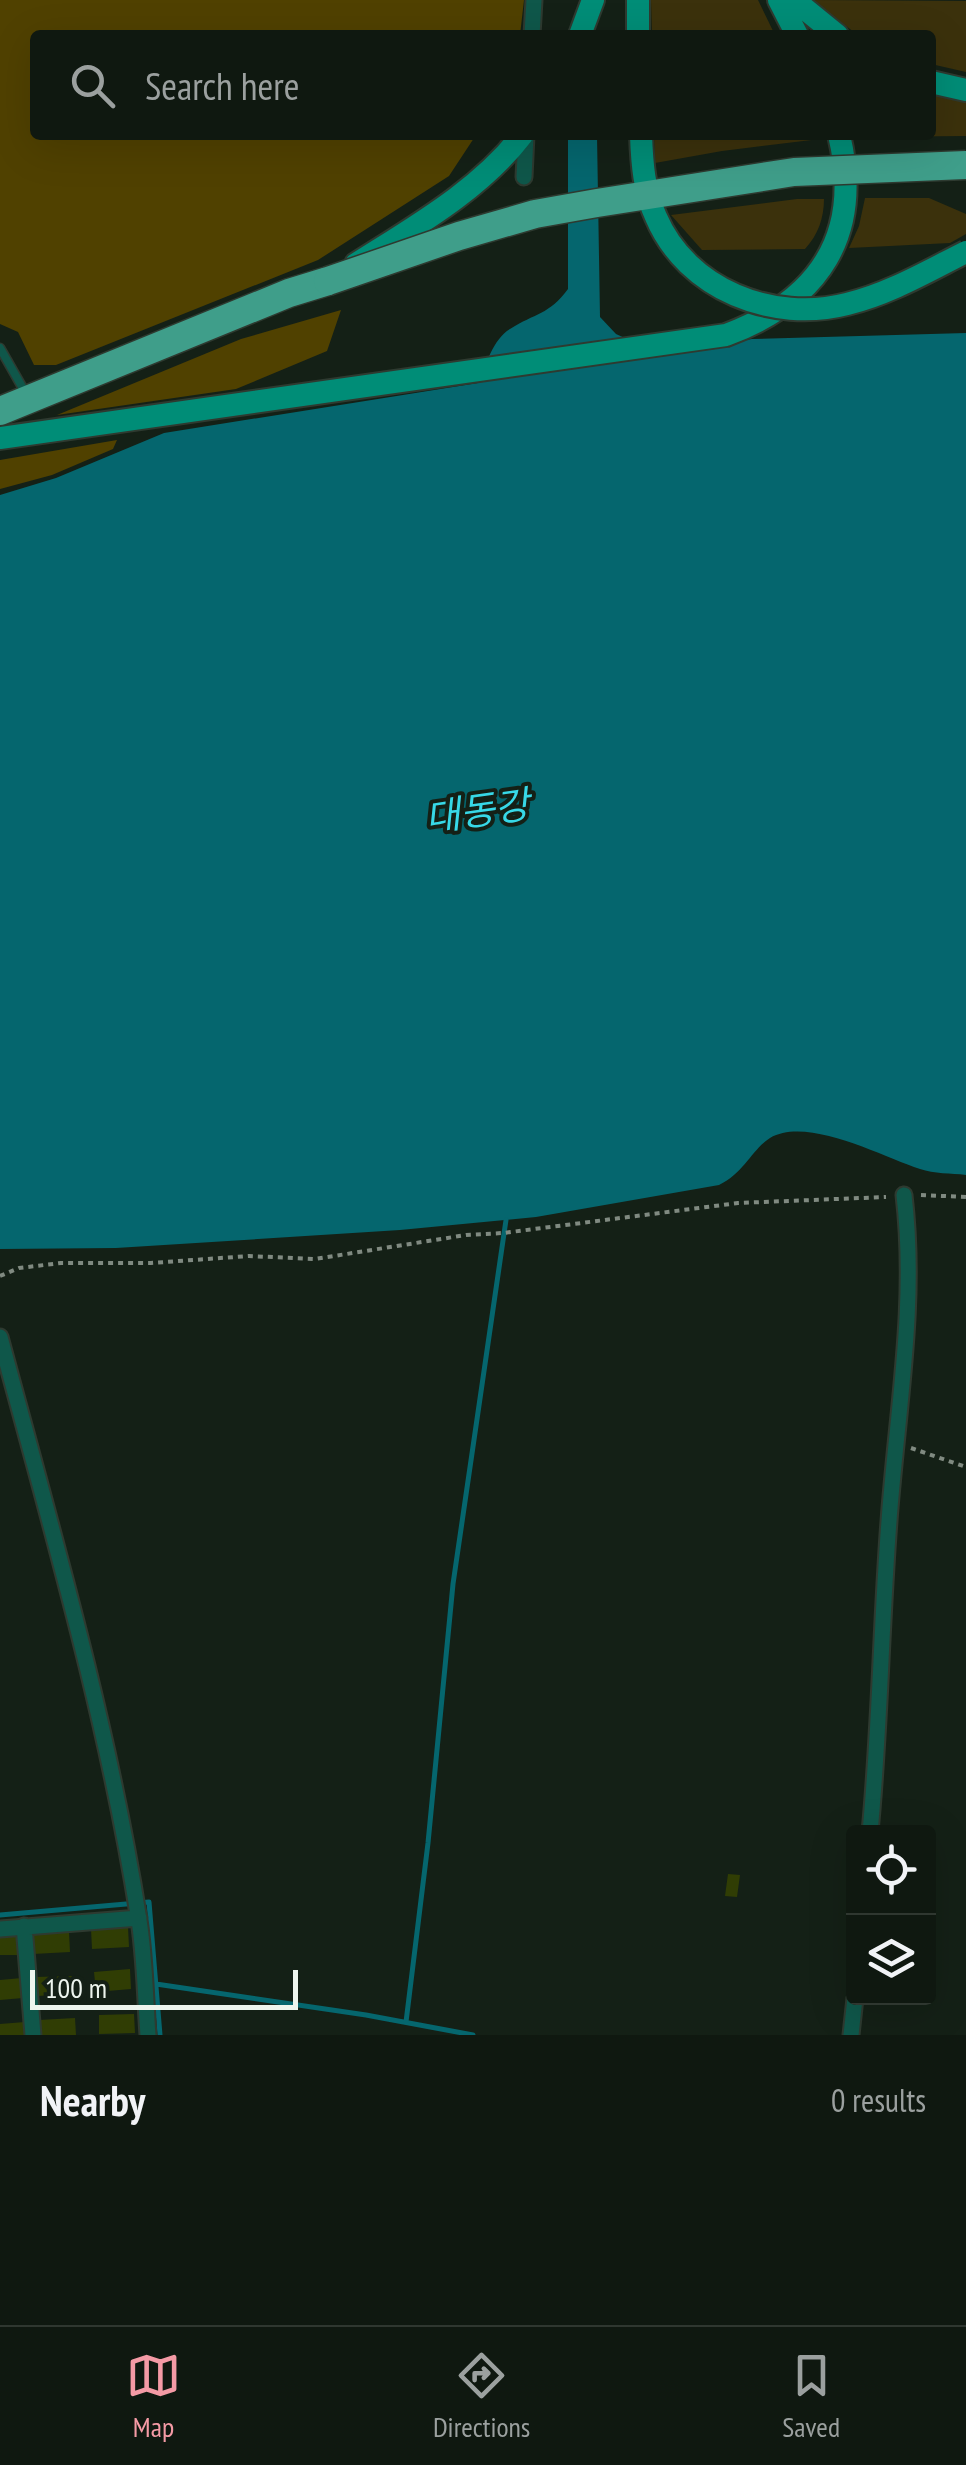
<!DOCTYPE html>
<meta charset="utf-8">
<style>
:root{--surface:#0f1810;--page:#1d251e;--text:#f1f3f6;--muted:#9ba09f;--line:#2f3730;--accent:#f49aa5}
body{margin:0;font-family:"PT Sans Narrow","Noto Sans KR",sans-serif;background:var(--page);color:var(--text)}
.controls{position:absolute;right:30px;bottom:30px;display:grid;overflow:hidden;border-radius:10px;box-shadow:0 10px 40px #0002}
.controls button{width:90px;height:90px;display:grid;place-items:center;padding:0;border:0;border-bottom:2px solid var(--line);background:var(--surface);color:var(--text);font:50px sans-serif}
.scale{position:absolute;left:30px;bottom:25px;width:268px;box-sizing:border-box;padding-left:10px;border:5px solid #edf5ee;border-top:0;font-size:28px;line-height:35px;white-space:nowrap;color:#edf5ee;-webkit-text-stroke:8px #142016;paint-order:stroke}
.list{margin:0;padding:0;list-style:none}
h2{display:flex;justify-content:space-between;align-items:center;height:130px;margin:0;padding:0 40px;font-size:42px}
h2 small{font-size:32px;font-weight:400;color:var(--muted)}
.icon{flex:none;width:55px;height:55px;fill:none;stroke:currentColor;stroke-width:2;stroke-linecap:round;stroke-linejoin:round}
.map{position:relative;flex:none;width:966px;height:2035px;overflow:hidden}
.search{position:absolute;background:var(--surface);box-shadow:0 10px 40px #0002;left:30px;right:30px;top:30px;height:110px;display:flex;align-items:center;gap:25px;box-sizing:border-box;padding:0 35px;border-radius:10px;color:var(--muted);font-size:38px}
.sheet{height:290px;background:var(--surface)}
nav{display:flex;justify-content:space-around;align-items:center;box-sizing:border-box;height:140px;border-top:2px solid var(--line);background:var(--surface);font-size:28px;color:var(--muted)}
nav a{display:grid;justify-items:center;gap:5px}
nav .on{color:var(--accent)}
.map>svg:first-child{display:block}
</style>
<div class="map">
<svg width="966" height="2035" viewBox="0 0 966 2035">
<rect width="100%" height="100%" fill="#142016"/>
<!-- green -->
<path fill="#3b310c" d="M651,0H758L775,35H652Z
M811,0L966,1V72L931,64V35H858Z
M931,92L966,102V136L861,137L931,135Z
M654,135H819L820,139L722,151L655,163Z
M865,198H929L966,214V234L950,243L849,248L859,226Z
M797,199H824C824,218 818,235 805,249L702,250L671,215Z"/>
<!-- forest -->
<path fill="#504100" d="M0,0H524L520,35H35V135H476L449,176L318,260L56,365H34L18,332L0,324Z
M341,310L327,351L236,389L57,415L241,339Z
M117,440L113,449L52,475L0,489V460Z"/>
<!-- water -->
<path fill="#05666e" d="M568,135H597L600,317L616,334L660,354L752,339L966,333V1175C951,1173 934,1174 920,1169C882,1157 808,1116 770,1138C752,1149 745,1172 719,1185L536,1217L400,1230L116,1248L0,1249V495L56,478L164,433L478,383C486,365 493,339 510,329C535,313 549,315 568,289Z"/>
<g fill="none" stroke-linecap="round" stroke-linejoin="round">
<!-- stream -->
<path stroke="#05666e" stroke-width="5" d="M0,1915L149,1902L160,2035
M156,1984L366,2015L473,2035
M406,2022L428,1843L453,1584L506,1220"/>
</g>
<!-- building -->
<path fill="#303d04" d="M728,1874L740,1875L737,1897L725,1896Z
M128,1927L129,1947L92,1949L91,1929Z
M69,1932L70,1952L33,1954L31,1935Z
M0,1937H17L18,1955H0Z
M130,1969L131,1989L96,1992L94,1972Z
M72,1976L73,1994L37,1996L36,1977Z
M22,1978L23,1998L0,2000V1980Z
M134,2014L135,2033L99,2034V2015Z
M75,2018L76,2035H40L39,2020Z
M25,2022L26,2035H0V2024Z"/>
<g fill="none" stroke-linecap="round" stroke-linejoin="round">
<!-- lane casing -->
<g stroke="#2e3a30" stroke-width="11">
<path id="lane" d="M0,348L25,392"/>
</g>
<!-- street casing -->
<g stroke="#2e3a30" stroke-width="19">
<path id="street" d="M532,35L534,0
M524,177L526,135
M0,1337C51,1527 107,1719 138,1914C145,1953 145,1995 148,2035
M870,1832C880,1729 881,1625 889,1521C897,1411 917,1305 904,1195
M24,1926L33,2035
M0,1929L139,1918
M851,2035L855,1998"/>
</g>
<!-- primary casing -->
<g stroke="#2e3a30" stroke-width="26">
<path id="primary" d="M638,0V35
M779,0L797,35
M794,0L837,35
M580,35L593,0
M931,82L966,90
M356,264C414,227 480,190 522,135
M0,438L726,335C820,300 863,234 839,135"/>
</g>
<!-- highway casing -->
<g stroke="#2e3a30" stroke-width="31">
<path id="highway" d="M0,411L289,293L328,281"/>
</g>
<!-- path -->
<path stroke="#808a81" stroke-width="4" stroke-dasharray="5 5" stroke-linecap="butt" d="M921,1195L966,1197
M0,1276L19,1268L61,1263H151L249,1256L315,1259L466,1235L503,1233L738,1203L886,1197
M911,1448L966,1467"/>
<!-- lane -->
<use href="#lane" stroke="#0f574a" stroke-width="8"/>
<!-- street -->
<use href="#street" stroke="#0f574a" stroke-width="15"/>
<!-- primary -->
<use href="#primary" stroke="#008d77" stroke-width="22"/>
<!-- highway -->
<use href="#highway" stroke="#3f9e8a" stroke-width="28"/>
<!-- primary-bridge casing -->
<g stroke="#2e3a30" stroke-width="26" stroke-linecap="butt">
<path id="primary-bridge" d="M641,135C642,163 644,191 656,217C687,290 773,323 847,304C889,294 928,271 966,252"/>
</g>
<!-- highway-bridge casing -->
<g stroke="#2e3a30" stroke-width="31" stroke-linecap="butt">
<path id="highway-bridge" d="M328,281L459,236L535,214L597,203L794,172L966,165"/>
</g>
<!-- primary-bridge -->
<use href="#primary-bridge" stroke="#008d77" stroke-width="22"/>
<!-- highway-bridge -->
<use href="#highway-bridge" stroke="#3f9e8a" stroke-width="28"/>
</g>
<g text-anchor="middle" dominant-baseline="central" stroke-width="8" stroke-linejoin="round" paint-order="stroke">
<!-- water labels -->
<g font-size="38" font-style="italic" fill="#37d8e7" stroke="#142016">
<text transform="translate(477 810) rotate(-8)">대동강</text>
</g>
</g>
</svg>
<div class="controls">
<button><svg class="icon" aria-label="locate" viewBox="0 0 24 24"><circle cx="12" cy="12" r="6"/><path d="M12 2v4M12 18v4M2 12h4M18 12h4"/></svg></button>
<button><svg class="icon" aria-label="layers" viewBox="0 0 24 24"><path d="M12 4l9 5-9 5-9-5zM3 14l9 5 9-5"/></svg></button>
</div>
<div class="scale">100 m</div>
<div class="search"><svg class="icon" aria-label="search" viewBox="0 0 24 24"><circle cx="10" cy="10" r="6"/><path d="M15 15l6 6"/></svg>Search here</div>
</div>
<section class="sheet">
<h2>Nearby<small>0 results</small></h2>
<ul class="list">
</ul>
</section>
<nav>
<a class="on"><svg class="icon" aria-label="map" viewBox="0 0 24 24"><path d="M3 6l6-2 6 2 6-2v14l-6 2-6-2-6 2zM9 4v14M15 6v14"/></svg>Map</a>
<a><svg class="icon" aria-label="directions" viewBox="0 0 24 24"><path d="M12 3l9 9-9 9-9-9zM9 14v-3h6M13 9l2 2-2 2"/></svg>Directions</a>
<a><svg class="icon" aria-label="saved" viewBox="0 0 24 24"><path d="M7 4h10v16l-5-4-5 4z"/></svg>Saved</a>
</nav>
